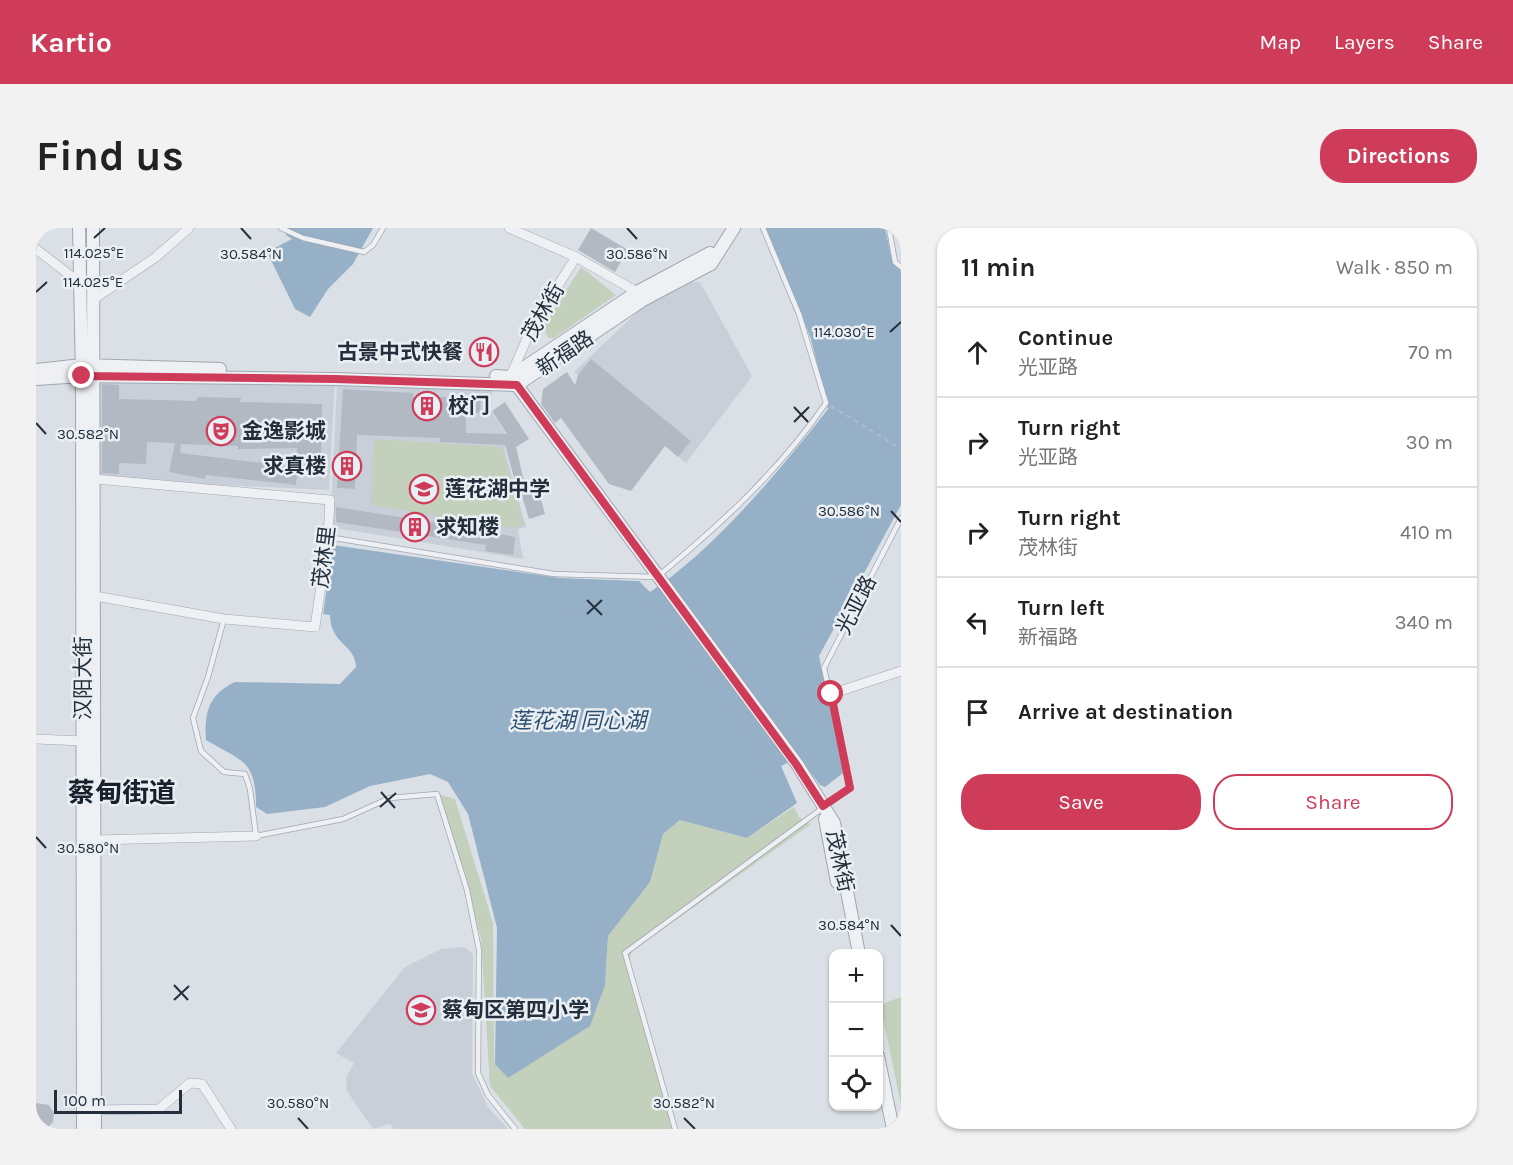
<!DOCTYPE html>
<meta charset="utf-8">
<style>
:root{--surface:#fff;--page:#f2f2f2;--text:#222;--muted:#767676;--line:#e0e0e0;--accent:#cf3c5a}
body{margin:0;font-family:Karla,"Noto Sans SC",sans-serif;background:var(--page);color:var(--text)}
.controls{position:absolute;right:18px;bottom:18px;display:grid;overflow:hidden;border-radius:12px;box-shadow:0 2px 4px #0004}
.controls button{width:54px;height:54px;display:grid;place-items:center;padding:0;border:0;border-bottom:2px solid var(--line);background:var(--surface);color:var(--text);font:30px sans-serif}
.scale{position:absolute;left:18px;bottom:15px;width:128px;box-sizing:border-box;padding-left:6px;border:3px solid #252f3c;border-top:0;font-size:16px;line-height:21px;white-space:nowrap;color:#252f3c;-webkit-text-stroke:4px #eaeff4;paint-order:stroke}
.stop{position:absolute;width:18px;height:18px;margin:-14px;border:4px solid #cf3c5a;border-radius:50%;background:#fff}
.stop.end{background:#cf3c5a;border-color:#fff;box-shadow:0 2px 6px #0008}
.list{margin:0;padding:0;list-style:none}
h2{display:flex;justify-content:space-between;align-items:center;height:78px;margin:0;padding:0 24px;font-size:26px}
h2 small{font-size:20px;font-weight:400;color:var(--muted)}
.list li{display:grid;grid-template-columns:39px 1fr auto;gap:18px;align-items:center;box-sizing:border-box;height:90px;padding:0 24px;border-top:2px solid var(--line)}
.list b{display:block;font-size:22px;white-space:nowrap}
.list p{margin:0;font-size:20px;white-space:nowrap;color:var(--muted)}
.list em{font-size:20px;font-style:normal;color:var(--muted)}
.actions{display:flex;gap:12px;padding:18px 24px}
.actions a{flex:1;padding:14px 0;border:2px solid var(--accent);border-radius:24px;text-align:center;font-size:21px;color:var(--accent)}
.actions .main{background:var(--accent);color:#fff}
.icon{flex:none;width:33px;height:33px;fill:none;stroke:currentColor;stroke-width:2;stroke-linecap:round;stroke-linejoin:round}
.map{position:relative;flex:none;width:865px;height:901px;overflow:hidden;border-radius:24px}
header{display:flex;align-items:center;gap:36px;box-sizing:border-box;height:84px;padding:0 30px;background:var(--accent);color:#fff}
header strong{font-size:28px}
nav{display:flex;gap:33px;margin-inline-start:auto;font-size:21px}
.intro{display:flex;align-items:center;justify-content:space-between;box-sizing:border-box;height:144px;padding:0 36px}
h1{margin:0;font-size:42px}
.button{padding:15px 27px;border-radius:24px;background:var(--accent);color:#fff;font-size:21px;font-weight:700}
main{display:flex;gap:36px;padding:0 36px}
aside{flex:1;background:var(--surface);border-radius:24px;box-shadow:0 2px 4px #0004}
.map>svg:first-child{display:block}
</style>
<header>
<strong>Kartio</strong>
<nav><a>Map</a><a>Layers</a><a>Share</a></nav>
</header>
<div class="intro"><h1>Find us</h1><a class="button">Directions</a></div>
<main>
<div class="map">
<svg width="865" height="901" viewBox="0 0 865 901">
<rect width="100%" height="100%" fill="#dbe0e6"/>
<!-- built -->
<path fill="#c9cfd8" d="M647,53L664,54L716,148L650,235L538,144L615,71Z
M59,148L299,151L293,262L59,251Z
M301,158L456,162L455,183L469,204V223L490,299L482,301L487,331L294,299Z
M428,719L437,726L436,845L452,879L472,901H358L354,896L337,901L311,863L310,850L318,835L300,825L369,739L405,721Z"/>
<!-- green -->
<path fill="#c2d0bc" d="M545,39L580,67L518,110H512L507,99Z
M338,211L466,219L488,297L477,300L335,277Z
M401,566L419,571L457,695L458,833L472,850L569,757L572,708L614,654L626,606L644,592L711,610L758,579L763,589L775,596L596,723L592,736L637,901H489L454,858L445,710Z
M865,769V876L844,777Z"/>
<!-- water -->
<path fill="#95b0c7" d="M252,0H337L317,36L292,61L274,89L259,81L231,24L256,11L250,7Z
M730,0H849L856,32L865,43V277L783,428L807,545L789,559L784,557L763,529L745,538L761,575L711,610L644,592L627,606L614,654L572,708L569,757L554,798L472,850L459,836L461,700L432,586L412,554L394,546L334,558L289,579L231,586L220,579C220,532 207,534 170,512C168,485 173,466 199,454L304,456L320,439C320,417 294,416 294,387L287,386L297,317L524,350L603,353L614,364C679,321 744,242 792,181L775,111Z"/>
<!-- building -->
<path fill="#b2b9c3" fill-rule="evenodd" d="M555,0L592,22L579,44L542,22Z
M436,116H459V132L436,133Z
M555,131L655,213L642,229L629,218L595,263L573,256L525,190L519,195L505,176L507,161L531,144L539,157L542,147Z
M66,156L83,157V171L161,173V169L205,170L204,174L286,176L285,240L262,239L260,257L170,247L169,251L133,244L139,215L111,214L110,236L83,235V246L66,245ZM145,216L202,218V221L261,220L260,239L144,225Z
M307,161L377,165V169H445L444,185L430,184V205L471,206L456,183L469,174L493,211L480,219L490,262L482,264L469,217L404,214V210L321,207L319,261L301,260Z
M502,260L509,286L493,291L485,265Z
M300,279L370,290L371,287L387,289L386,292L479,309L477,327L449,323L450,317L300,294Z
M0,875L13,877L18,885L17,894L10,901H0Z"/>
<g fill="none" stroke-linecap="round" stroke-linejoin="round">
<!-- service casing -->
<g stroke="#a1a7b0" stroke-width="6">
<path id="service" d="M245,0L267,10L328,24L337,17L347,0
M853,0L859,34L865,39
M292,309L518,346L621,349C684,297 743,243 790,175L763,86L727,0
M188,391L172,449L157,490L165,523L188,544L209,546L214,561L220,608L307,591L354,570L401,566L431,662L443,722L442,845L452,867L479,901
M639,901L589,725L814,560L788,440L865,290"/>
</g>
<!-- minor casing -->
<g stroke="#a1a7b0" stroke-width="10">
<path id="minor" d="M473,0L540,29L601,64
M0,21L44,55
M58,71L120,29L153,0
M474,149L497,97L540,29
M59,251L294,272L292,309L279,399L188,391L59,368
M795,466L865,443
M0,511L47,513
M59,612L220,608
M59,882L123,881L154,855L166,856L195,901"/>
</g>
<!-- tertiary casing -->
<g stroke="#a1a7b0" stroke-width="14">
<path id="tertiary" d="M43,0L46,148L47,901
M57,0L59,901
M0,142L46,137L184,141
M460,148L474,149L601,64L674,25
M0,151L46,148L299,151L481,157L607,72L675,36L698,0
M477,152L761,536L798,595L823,726
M789,591L801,654
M842,828L857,901"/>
</g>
<!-- path -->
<path stroke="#babec4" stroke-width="1.5" stroke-dasharray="4.5 4.5" stroke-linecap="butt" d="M795,178L865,221"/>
<!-- service -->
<use href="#service" stroke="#eef0f4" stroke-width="4.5"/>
<!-- minor -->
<use href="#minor" stroke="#eef0f4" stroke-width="9"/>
<!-- tertiary -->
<use href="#tertiary" stroke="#eef0f4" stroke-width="12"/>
</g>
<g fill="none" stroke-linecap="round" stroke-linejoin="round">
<!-- route -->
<path stroke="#cf3c5a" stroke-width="8" d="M46,148L299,151L481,157L760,536L787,578L814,560L795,466"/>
</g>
<!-- ticks -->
<path fill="none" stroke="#252f3c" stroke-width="2" d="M205,0L215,11M591,0L601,11M58,10L69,0M0,64L11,54M854,104L865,94M758,179L772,194M758,194L773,179M0,195L10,206M855,283L865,294M551,372L566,387M551,386L566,372M345,564L359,580M344,579L360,565M0,609L10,620M855,697L865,708M138,757L152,772M138,772L153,758M262,890L272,901M648,890L659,901"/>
<!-- icons -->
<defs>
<g id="restaurant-ring" transform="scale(1.5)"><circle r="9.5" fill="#eaeff4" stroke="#cf3c5a" stroke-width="1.5"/><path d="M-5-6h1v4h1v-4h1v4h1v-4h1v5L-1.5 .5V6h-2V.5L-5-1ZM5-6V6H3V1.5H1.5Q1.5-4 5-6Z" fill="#cf3c5a"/></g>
<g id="building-ring" transform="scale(1.5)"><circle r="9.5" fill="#eaeff4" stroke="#cf3c5a" stroke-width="1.5"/><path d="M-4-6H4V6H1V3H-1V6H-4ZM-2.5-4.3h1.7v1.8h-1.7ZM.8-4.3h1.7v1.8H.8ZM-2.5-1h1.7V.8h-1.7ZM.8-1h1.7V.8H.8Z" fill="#cf3c5a"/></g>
<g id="theatre-ring" transform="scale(1.5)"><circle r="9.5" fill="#eaeff4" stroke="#cf3c5a" stroke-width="1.5"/><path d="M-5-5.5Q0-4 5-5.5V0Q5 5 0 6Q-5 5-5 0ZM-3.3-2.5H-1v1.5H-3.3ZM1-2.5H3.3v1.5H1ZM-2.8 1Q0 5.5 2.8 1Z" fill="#cf3c5a"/></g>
<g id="school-ring" transform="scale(1.5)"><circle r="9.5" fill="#eaeff4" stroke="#cf3c5a" stroke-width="1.5"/><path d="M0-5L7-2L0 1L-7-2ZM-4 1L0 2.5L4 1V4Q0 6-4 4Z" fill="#cf3c5a"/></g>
</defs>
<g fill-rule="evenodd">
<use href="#restaurant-ring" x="448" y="124"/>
<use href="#building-ring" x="391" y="178"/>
<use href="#theatre-ring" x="185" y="203"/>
<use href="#building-ring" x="311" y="238"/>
<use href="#school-ring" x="388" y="261"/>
<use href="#building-ring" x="379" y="299"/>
<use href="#school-ring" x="385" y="782"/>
</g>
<g text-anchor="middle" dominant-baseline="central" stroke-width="5" stroke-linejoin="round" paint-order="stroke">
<!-- street labels -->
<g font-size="21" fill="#252f3c" stroke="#eaeff4">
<text transform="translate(507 84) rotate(-60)">茂林街</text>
<text transform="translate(529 125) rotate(-34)">新福路</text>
<text transform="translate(288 329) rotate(-83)">茂林里</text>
<text transform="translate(820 377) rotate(-63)">光亚路</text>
<text transform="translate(47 450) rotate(-90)">汉阳大街</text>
<text transform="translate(804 633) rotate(78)">茂林街</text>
</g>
<!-- poi labels -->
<g font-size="21" font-weight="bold" fill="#252f3c" stroke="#eaeff4" text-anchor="start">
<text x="427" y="124" text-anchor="end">古景中式快餐</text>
<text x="412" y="178">校门</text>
<text x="206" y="203">金逸影城</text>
<text x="290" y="238" text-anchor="end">求真楼</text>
<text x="409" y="261">莲花湖中学</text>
<text x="400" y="299">求知楼</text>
<text x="406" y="782">蔡甸区第四小学</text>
</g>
<!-- water labels -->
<g font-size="22" font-style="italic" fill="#2f5070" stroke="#eaeff4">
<text x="542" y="493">莲花湖 同心湖</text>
</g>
<!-- district labels -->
<g font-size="27" font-weight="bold" fill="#18202c" stroke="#eaeff4">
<text x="86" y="565">蔡甸街道</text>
</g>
</g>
<g font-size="15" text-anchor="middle" fill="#252f3c" stroke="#eaeff4" stroke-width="5" stroke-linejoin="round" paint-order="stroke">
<text x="58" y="30">114.025°E</text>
<text x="215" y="31">30.584°N</text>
<text x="601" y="31">30.586°N</text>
<text x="57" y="59">114.025°E</text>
<text x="808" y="109">114.030°E</text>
<text x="52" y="211">30.582°N</text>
<text x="813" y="288">30.586°N</text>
<text x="52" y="625">30.580°N</text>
<text x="813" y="702">30.584°N</text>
<text x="262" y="880">30.580°N</text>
<text x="648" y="880">30.582°N</text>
</g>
</svg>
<div class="controls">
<button>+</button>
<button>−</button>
<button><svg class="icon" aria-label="locate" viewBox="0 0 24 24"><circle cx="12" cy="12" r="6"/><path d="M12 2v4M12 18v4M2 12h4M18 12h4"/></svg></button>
</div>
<div class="scale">100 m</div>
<div class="stop" style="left:795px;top:466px"></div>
<div class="stop end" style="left:46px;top:148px"></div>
</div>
<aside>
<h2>11 min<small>Walk · 850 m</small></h2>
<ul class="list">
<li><svg class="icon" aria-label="ahead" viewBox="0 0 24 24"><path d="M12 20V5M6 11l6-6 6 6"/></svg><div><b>Continue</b><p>光亚路</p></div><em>70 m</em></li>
<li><svg class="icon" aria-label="right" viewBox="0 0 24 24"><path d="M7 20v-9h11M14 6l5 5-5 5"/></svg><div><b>Turn right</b><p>光亚路</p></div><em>30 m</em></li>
<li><svg class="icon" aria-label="right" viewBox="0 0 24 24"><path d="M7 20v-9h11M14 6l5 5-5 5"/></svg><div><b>Turn right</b><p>茂林街</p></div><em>410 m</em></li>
<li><svg class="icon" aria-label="left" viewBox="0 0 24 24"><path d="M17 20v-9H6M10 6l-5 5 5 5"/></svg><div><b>Turn left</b><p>新福路</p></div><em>340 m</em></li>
<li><svg class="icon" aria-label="arrive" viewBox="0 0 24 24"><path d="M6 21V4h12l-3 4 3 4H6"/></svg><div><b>Arrive at destination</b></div></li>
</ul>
<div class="actions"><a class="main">Save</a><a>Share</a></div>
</aside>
</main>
